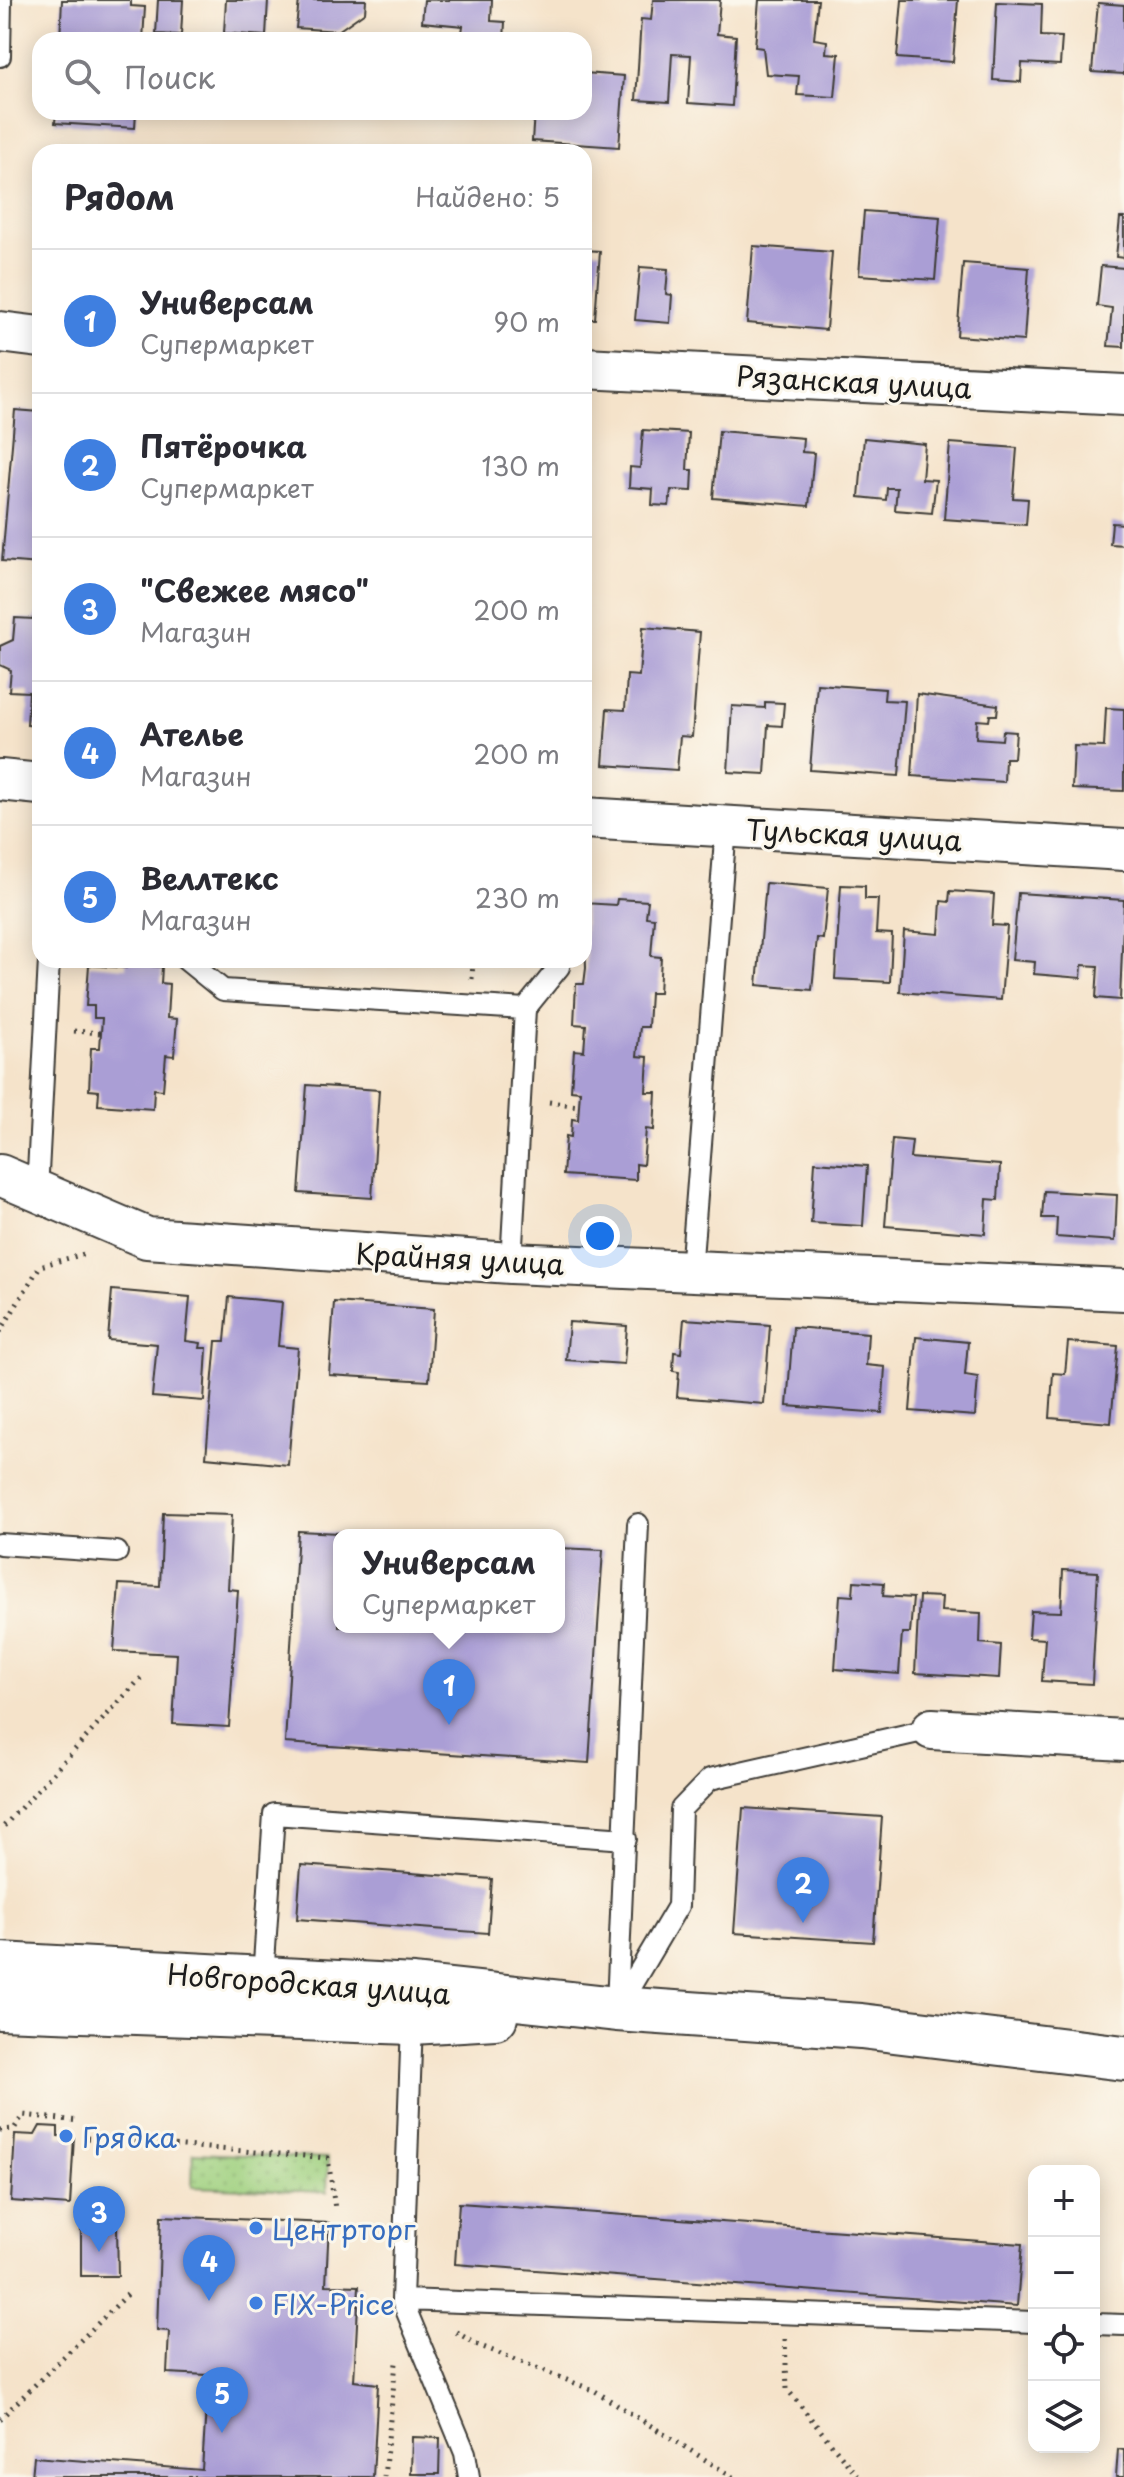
<!DOCTYPE html>
<html lang="ru">
<meta charset="utf-8">
<style>
:root{--surface:#fff;--page:#f2f2f3;--text:#2b2b33;--muted:#7c7c81;--line:#e1e1e2;--accent:#b5179e}
body{margin:0;font-family:"Playpen Sans",sans-serif;background:var(--page);color:var(--text)}
.controls{position:absolute;right:24px;bottom:24px;display:grid;overflow:hidden;border-radius:16px;box-shadow:0 4px 20px #0003}
.controls button{width:72px;height:72px;display:grid;place-items:center;padding:0;border:0;border-bottom:2px solid var(--line);background:var(--surface);color:var(--text);font:40px sans-serif}
.you{position:absolute;left:600px;top:1236px;width:28px;height:28px;margin:-20px;border:6px solid #fff;border-radius:50%;background:#1a73e8;box-shadow:0 0 0 12px #1a73e833}
.badge{display:grid;place-items:center;width:52px;height:52px;border-radius:50%;background:var(--accent);color:#fff;font-size:26px;font-weight:700}
.pin{position:absolute;translate:-50% -66px;filter:drop-shadow(0 2px 4px #0008)}
.pin::after{content:'';position:absolute;top:42px;width:28px;height:24px;background:inherit;clip-path:polygon(0 0,100% 0,50% 100%)}
.popup{position:absolute;left:333px;top:1529px;width:232px;height:104px;box-sizing:border-box;display:grid;place-content:center;border-radius:16px;background:var(--surface);filter:drop-shadow(0 2px 6px #0005);font-size:26px;white-space:nowrap;color:var(--muted)}
.popup b{font-size:30px;color:var(--text)}
.popup::after{content:'';position:absolute;left:50%;top:100%;margin-left:-16px;border:16px solid transparent;border-top-color:var(--surface)}
.list{margin:0;padding:0;list-style:none}
h2{display:flex;justify-content:space-between;align-items:center;height:104px;margin:0;padding:0 32px;font-size:34px}
h2 small{font-size:26px;font-weight:400;color:var(--muted)}
.list li{display:grid;grid-template-columns:52px 1fr auto;gap:24px;align-items:center;box-sizing:border-box;height:144px;padding:0 32px;border-top:2px solid var(--line)}
.list b{display:block;font-size:30px;white-space:nowrap}
.list p{margin:0;font-size:26px;white-space:nowrap;color:var(--muted)}
.list em{font-size:26px;font-style:normal;color:var(--muted)}
.icon{flex:none;width:44px;height:44px;fill:none;stroke:currentColor;stroke-width:2;stroke-linecap:round;stroke-linejoin:round}
.map{position:relative;flex:none;width:1124px;height:2477px;overflow:hidden}
.search{position:absolute;background:var(--surface);box-shadow:0 4px 20px #0003;left:32px;top:32px;width:560px;height:88px;display:flex;align-items:center;gap:20px;box-sizing:border-box;padding:0 28px;border-radius:24px;color:var(--muted);font-size:30px}
.panel{position:absolute;background:var(--surface);box-shadow:0 4px 20px #0003;left:32px;top:144px;width:560px;height:824px;border-radius:24px}
.map>svg:first-child{display:block}
</style>
<div class="map">
<svg width="1124" height="2477" viewBox="0 0 1124 2477">
<defs>
<pattern id="green-dots" width="8" height="8" patternUnits="userSpaceOnUse" patternTransform="scale(2)"><rect width="8" height="8" fill="#9fd07f"/><path d="M2 2h.1M6 6h.1" fill="none" stroke="#88b26d" stroke-width="1.8" stroke-linecap="round"/></pattern>
</defs>
<rect width="100%" height="100%" fill="#fbf7ec"/>
<filter id="ink" filterUnits="userSpaceOnUse"><feTurbulence type="fractalNoise" baseFrequency=".0125" numOctaves="2"/><feDisplacementMap in="SourceGraphic" scale="16" xChannelSelector="R" yChannelSelector="G"/><feConvolveMatrix kernelMatrix="1 2 1 2 8 2 1 2 1" color-interpolation-filters="sRGB"/></filter>
<filter id="wash" filterUnits="userSpaceOnUse"><feTurbulence type="fractalNoise" baseFrequency=".006" numOctaves="4" result="noise"/><feDisplacementMap in="SourceGraphic" scale="32" xChannelSelector="R" yChannelSelector="G"/><feGaussianBlur stdDeviation="1.8" result="paint"/><feColorMatrix in="noise" values="0 0 0 0 0 0 0 0 0 0 0 0 0 0 0 0 0 1.4 0 .05"/><feComposite in="paint" operator="in"/></filter>
<g filter="url(#wash)">
<rect width="100%" height="100%" fill="#f5e3ca"/>
<!-- green -->
<path fill="url(#green-dots)" stroke="#5e764e" stroke-width="2" d="M193,2153L328,2158L327,2192L192,2187Z"/>
<g id="blocks">
<!-- building -->
<path fill="#aa9ed5" d="M62,0H131V6L145,7L143,40H60Z
M158,0H183L181,35L156,34Z
M226,0H268L266,36L224,33Z
M299,0H366L365,12L338,31L296,28Z
M424,0H492L491,21L505,22L504,40H461L463,26L422,22Z
M653,0H720L717,34L736,36L732,106L688,103L691,55L672,54L669,102L636,100L641,19L651,20Z
M759,0H818L814,39L827,41L826,53L839,54L835,97L797,95L799,76L766,74L763,48L755,47Z
M902,0H958L953,62L897,58Z
M997,2L1042,4L1041,36L1062,37L1060,65L1022,63L1021,82L993,80Z
M1098,3L1124,5V74L1092,72Z
M584,73L624,76L619,147L532,141L534,112H584Z
M56,112H136L135,128L55,123Z
M864,211L940,217L935,280L859,275Z
M1120,218H1124V258L1116,257Z
M753,246L832,252L826,330L747,323Z
M584,250L600,251L595,319H584Z
M963,263L1029,268L1024,341L957,336Z
M1101,266L1124,268V347L1108,346L1112,308L1097,306Z
M640,267L668,269L666,294L672,295L670,323L635,320Z
M15,410L40,412V564L2,561Z
M643,430L689,433L687,470H693L692,491L671,490L669,506L652,505L653,489L629,487L630,467L640,468Z
M719,431L803,438L802,452L814,453L809,506L713,498Z
M864,438L925,444L922,479L936,480L932,513L895,510L897,488H887L886,500L859,497Z
M950,443L1017,448L1013,498L1028,499L1026,525L944,519Z
M1112,523L1124,524V545L1110,544Z
M40,607V726L27,725L29,692L9,691L11,670L0,665V646L13,640L15,618L34,619Z
M643,627L700,632L692,737L680,736L677,770L603,765L607,709L625,710L627,675L639,676Z
M817,684L885,689L884,700L905,701L899,776L810,770Z
M917,694L998,705L997,715H990L989,721L977,720L976,738L1002,740L1003,731L1016,732L1014,758H1005L1004,782L912,776Z
M765,702L784,703L782,726L768,725L765,774L728,772L732,706L765,708Z
M1106,708L1124,709V791L1072,789L1074,746L1104,747Z
M766,883L828,888L823,939L817,938L812,990L757,985Z
M841,885L865,886V899H878L876,933L892,934L890,982L835,979Z
M950,891L994,894L992,925L1007,926L1001,1000L900,992L904,931L939,934L941,901L949,902Z
M1018,893L1124,900L1120,1000L1096,998L1098,966L1082,965L1081,978L1034,974L1035,962L1012,960Z
M617,899L648,901L646,917L654,918L651,956L661,957L659,993H650L648,1027H640L637,1056L648,1057L646,1092H656L654,1130L646,1129L643,1165L636,1164V1180L563,1175L566,1136L571,1137L572,1119L578,1120L580,1091L571,1090L574,1050L584,1051L586,1025L574,1024L576,984H584L586,968L584,903L616,905Z
M126,960H152L151,966L162,967L161,983L169,984L167,1018L177,1019L174,1056L166,1055L163,1090L154,1089L153,1109L98,1105L99,1091L89,1090L91,1048H100L102,1018H94V1006H86L89,965L126,968Z
M307,1085L379,1090L372,1198L299,1193Z
M892,1139L912,1141L910,1158L1000,1165L998,1200L987,1199L985,1234L885,1226Z
M815,1162L867,1166L863,1226L811,1223Z
M1044,1191L1117,1195L1115,1241L1056,1237L1057,1218H1042Z
M112,1290L190,1297L186,1341L201,1343L200,1348H207L204,1401L152,1397L157,1344L108,1340Z
M229,1297L282,1302L278,1346L298,1348L288,1465L206,1457L216,1341H225Z
M334,1302L434,1309L429,1381L329,1375Z
M684,1319L770,1325L764,1404L677,1397L679,1372L673,1371L674,1352L681,1353Z
M569,1322L627,1326L624,1364L566,1360Z
M793,1327L868,1333L866,1365L885,1367L882,1413L787,1406Z
M916,1337L968,1342L965,1375L978,1377L975,1416L910,1411Z
M1068,1342L1118,1346L1111,1423L1050,1418L1053,1373L1065,1374Z
M163,1513L232,1515L228,1589L238,1590L229,1727L173,1724L177,1654L114,1651L119,1584L160,1586Z
M298,1531L339,1533V1627H559V1548L603,1550L589,1763L285,1743Z
M1063,1570L1098,1572L1092,1684L1042,1681L1045,1639L1029,1638L1031,1611L1061,1612Z
M854,1581L884,1583L883,1596L913,1598L910,1633H902L899,1674L835,1669L840,1595L853,1596Z
M919,1596L942,1597L941,1611L981,1613L980,1643L1001,1645L999,1678L915,1673Z
M743,1808L882,1817L873,1942L734,1933Z
M301,1865L492,1879L488,1933L297,1919Z
M40,2126L58,2127V2136L74,2137L70,2205L11,2201L15,2134L35,2135Z
M459,2203L1022,2244L1017,2306L455,2264Z
M161,2216L329,2223L326,2285L359,2286L354,2381L378,2384L373,2477H32L34,2457L202,2470L208,2375L167,2373L169,2331L157,2330Z
M81,2228H117L118,2276H81Z
M412,2437L440,2438L439,2474H411Z
M1118,2449L1124,2450V2477H1116Z"/>
</g>
</g>
<g filter="url(#ink)">
<use href="#blocks" fill-opacity="0" stroke="#3d3a36" stroke-width="2"/>
<g fill="none" stroke-linecap="round" stroke-linejoin="round">
<!-- service casing -->
<g stroke="#3d3a36" stroke-width="24">
<path id="service" d="M0,56L1,0
M186,960L223,990L525,1009L511,1263
M525,1009L559,967L560,960
M37,1192L49,960
M691,1271L726,827
M0,1544L117,1552
M263,1978L274,1814L626,1839
M617,2005L638,1524
M617,2009L678,1906L681,1809L710,1779L932,1729
M412,2022L402,2300L1034,2322
M402,2300L465,2453L469,2477
M1094,2324L1124,2325"/>
</g>
<!-- minor casing -->
<g stroke="#3d3a36" stroke-width="44">
<path id="minor" d="M0,332L40,337
M584,368L1124,395
M0,780L40,784
M584,818L1124,850
M0,1175L147,1238L511,1263L1124,1290
M932,1729L1124,1740"/>
</g>
<!-- tertiary casing -->
<g stroke="#3d3a36" stroke-width="48">
<path id="tertiary" d="M0,1965L414,1987L617,2009L861,2026L1124,2058
M0,2007L412,2022L495,2017"/>
</g>
<!-- path -->
<path stroke="#3d3a36" stroke-width="5" stroke-dasharray="2 6" stroke-linecap="butt" d="M472,979L473,960
M74,1031L101,1033
M549,1102L579,1106
M0,1332L40,1266L84,1254
M4,1826L141,1678
M0,2130L14,2129L23,2115L79,2121
M87,2138L328,2158L335,2209
M456,2332L478,2345L595,2391L733,2477
M785,2339L787,2389L858,2477
M0,2419L129,2293
M384,2477L396,2363"/>
<!-- service -->
<use href="#service" stroke="#fff" stroke-width="20"/>
<!-- minor -->
<use href="#minor" stroke="#fff" stroke-width="40"/>
<!-- tertiary -->
<use href="#tertiary" stroke="#fff" stroke-width="44"/>
</g>
</g>
<!-- markers -->
<g fill="#3f7fe0" stroke="#fbf7ec" stroke-width="3">
<circle cx="66" cy="2136" r="8"/>
<circle cx="256" cy="2228" r="8"/>
<circle cx="256" cy="2303" r="8"/>
</g>
<g text-anchor="middle" dominant-baseline="central" stroke-width="6" stroke-linejoin="round" paint-order="stroke">
<!-- street labels -->
<g font-size="28" fill="#1c1c1c" stroke="#fbf7ec">
<text transform="translate(854 381) rotate(3)">Рязанская улица</text>
<text transform="translate(854 834) rotate(3)">Тульская улица</text>
<text transform="translate(460 1258) rotate(3)">Крайняя улица</text>
<text transform="translate(309 1983) rotate(4)">Новгородская улица</text>
</g>
<!-- shop labels -->
<g font-size="28" fill="#366cbe" stroke="#fbf7ec" text-anchor="start">
<text x="82" y="2136">Грядка</text>
<text x="272" y="2228">Центрторг</text>
<text x="272" y="2303">FIX-Price</text>
</g>
</g>
</svg>
<div class="controls">
<button>+</button>
<button>−</button>
<button><svg class="icon" aria-label="locate" viewBox="0 0 24 24"><circle cx="12" cy="12" r="6"/><path d="M12 2v4M12 18v4M2 12h4M18 12h4"/></svg></button>
<button><svg class="icon" aria-label="layers" viewBox="0 0 24 24"><path d="M12 4l9 5-9 5-9-5zM3 14l9 5 9-5"/></svg></button>
</div>
<div class="you"></div>
<div class="pin badge" style="left:449px;top:1725px;background:#3f7fe0">1</div>
<div class="popup"><b>Универсам</b>Супермаркет</div>
<div class="pin badge" style="left:803px;top:1923px;background:#3f7fe0">2</div>
<div class="pin badge" style="left:99px;top:2252px;background:#3f7fe0">3</div>
<div class="pin badge" style="left:209px;top:2301px;background:#3f7fe0">4</div>
<div class="pin badge" style="left:222px;top:2433px;background:#3f7fe0">5</div>
<div class="search"><svg class="icon" aria-label="search" viewBox="0 0 24 24"><circle cx="10" cy="10" r="6"/><path d="M15 15l6 6"/></svg>Поиск</div>
<section class="panel">
<h2>Рядом<small>Найдено: 5</small></h2>
<ul class="list">
<li><span class="badge" style="background:#3f7fe0">1</span><div><b>Универсам</b><p>Супермаркет</p></div><em>90 m</em></li>
<li><span class="badge" style="background:#3f7fe0">2</span><div><b>Пятёрочка</b><p>Супермаркет</p></div><em>130 m</em></li>
<li><span class="badge" style="background:#3f7fe0">3</span><div><b>&quot;Свежее мясо&quot;</b><p>Магазин</p></div><em>200 m</em></li>
<li><span class="badge" style="background:#3f7fe0">4</span><div><b>Ателье</b><p>Магазин</p></div><em>200 m</em></li>
<li><span class="badge" style="background:#3f7fe0">5</span><div><b>Веллтекс</b><p>Магазин</p></div><em>230 m</em></li>
</ul>
</section>
</div>
